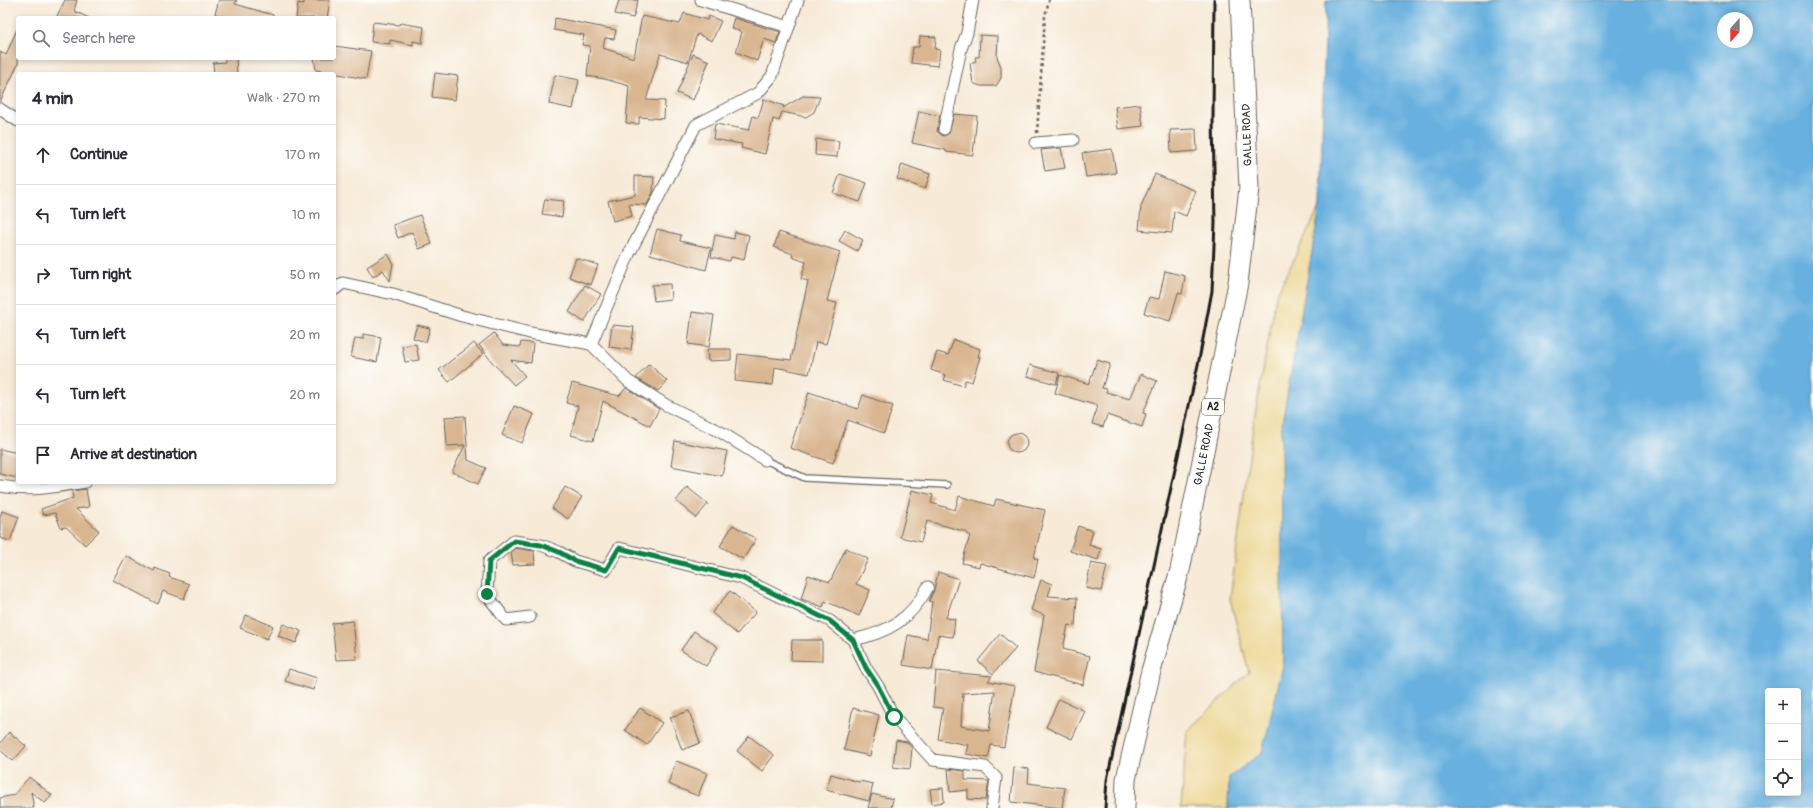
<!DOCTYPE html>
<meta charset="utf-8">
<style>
:root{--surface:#fff;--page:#f7f7f7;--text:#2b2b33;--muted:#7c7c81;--line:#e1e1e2}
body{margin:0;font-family:Pangolin,sans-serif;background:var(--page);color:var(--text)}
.controls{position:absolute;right:12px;bottom:12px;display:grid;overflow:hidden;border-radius:4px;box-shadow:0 2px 6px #0003}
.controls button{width:36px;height:36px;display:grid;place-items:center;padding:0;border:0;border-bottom:1px solid var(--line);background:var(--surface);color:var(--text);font:20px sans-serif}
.compass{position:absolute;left:1717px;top:12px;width:36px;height:36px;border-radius:50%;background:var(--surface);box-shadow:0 2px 6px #0003;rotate:201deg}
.stop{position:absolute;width:12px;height:12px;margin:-9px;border:3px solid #0b8043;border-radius:50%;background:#fff}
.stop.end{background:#0b8043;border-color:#fff;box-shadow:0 1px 4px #0008}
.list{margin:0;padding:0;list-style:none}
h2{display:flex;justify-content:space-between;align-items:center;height:52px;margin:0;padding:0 16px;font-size:17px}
h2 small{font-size:13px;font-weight:400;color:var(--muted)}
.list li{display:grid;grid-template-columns:26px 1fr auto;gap:12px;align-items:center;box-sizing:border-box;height:60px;padding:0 16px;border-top:1px solid var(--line)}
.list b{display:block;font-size:15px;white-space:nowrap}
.list em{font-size:13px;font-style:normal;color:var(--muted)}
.icon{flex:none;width:22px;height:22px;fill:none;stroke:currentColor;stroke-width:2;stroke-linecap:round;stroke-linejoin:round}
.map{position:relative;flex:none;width:1813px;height:808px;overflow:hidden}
.search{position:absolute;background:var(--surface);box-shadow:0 2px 6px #0003;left:16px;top:16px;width:320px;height:44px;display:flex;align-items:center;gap:10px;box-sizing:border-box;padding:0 14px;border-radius:4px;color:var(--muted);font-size:15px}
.panel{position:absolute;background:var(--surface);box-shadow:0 2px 6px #0003;left:16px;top:72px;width:320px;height:412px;border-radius:4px}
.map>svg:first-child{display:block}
</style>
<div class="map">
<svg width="1813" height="808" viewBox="0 0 1813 808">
<rect width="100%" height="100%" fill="#fdfcf7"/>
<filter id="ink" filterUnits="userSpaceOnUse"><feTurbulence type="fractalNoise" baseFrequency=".025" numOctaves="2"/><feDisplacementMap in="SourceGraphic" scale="8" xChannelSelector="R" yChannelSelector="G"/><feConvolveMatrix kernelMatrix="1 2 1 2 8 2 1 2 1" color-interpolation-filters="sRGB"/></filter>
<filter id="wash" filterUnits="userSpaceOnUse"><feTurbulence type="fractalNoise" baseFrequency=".012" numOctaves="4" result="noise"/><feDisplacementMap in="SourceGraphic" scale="16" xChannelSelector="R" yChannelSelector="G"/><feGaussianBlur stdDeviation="0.9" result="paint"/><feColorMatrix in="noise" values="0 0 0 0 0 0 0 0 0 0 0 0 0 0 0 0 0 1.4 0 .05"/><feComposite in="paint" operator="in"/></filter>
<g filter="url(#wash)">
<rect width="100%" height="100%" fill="#f7ead7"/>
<!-- sand -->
<path fill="#eeda9e" stroke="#857b5d" d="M1320,206L1281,430L1283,666L1262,753L1229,777L1228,808H1181L1187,731L1249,672L1230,599L1253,427L1276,296Z"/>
<!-- water -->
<path fill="#68b0df" stroke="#42667e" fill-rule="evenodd" d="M1326,0H1813V808H1228L1229,777L1262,753L1283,666L1281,430L1320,206ZM1723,18H1747V42H1723ZM1768,691H1798V793H1768Z"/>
<g id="blocks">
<!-- building -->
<path fill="#d9b690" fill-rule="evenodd" d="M65,0H77L74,11L89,18H56Z
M219,0H237L235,4L273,15L272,18H230L215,14Z
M304,0H330L327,18H296L298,3L304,4Z
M619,0H638L633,18L615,14Z
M684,13L707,20L709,16L721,21L712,41L697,34L688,62L660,54L646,100L665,101L664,119L639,117V124L626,123L629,86L605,79L587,76L590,46L582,45L584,35L554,30L555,18L616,30L614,39L605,38L603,48L634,58L642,16L680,24Z
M734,18L780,32L776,43L764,39L757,61L736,52L742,32L731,28Z
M373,22L399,25L400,23L424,27L422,43L413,41V45L390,40V44L371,42Z
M18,27V64L0,102V52L6,55Z
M980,35L998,36L997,57L1001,67V78L996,86H980L973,83L970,63L976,61L975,57H979Z
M920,36L936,37L935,49L940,50L938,66L911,63L913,47H919Z
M334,46L371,51L366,79L316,70L314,58H334Z
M693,54L709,61L693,100L677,93Z
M225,58H236L237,74H214L213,63L225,62Z
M435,73L458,76L455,100L432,97Z
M555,75L579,80L573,109L549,104Z
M803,96L820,97L814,112L806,117L782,112L779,121L773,119L765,154L741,148L742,144L713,139L715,124L749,130L753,116L758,118L764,99L784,106L783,108Z
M1140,104L1143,126L1118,129L1115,107Z
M919,111L940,116L937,131L943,136L949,133L954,114L977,116L973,155L946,152V150L912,143Z
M1196,129L1197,151L1171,153L1170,130Z
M816,139L839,141L837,157L815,155Z
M1061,148L1065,168L1045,171L1041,150Z
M1112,149L1116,173L1086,177L1082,153Z
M902,164L930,174L925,189L897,179Z
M840,174L867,183L860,202L833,193Z
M1155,174L1196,191L1186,216L1174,211L1172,233L1139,230L1141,206Z
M635,176L654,177L653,192L647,205L629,204L632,216L613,221L608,201L635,195Z
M545,199L564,201L562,217L542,214Z
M420,215L432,244L419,249L412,232L398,238L393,225Z
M657,229L681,235L680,241L711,248L706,270L650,254Z
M845,230L863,240L857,251L839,241Z
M735,232L749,235L744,260L731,257L730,261L711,257L715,235L734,239Z
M779,232L840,252L827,301L837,303L826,344L816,342L809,374L775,367L773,385L735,381L738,354L791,360L808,281L801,279L806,262L792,257L793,254L774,247Z
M388,254L393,263L390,281L383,270L373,277L367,267Z
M576,258L598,265L591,285L569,277Z
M1165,271L1185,276L1182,294L1178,293L1170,321L1144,313L1149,297L1159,299Z
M670,284L671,299L654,301L652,285Z
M585,285L601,294L584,322L569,312Z
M692,312L714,315L709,347L688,344Z
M417,325L430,328L426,342L413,338Z
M612,325L634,327L631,350L609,347Z
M494,333L503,345L520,347L521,342L533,343L531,363L511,360L525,376L514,385L492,362L479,345Z
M363,334L381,337L377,362L351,357L355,338L363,339Z
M954,340L980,349L978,357H980L972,382L965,380L963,386L944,380L946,375L931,370L937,352L948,355Z
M474,343L483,354L449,382L439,370Z
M416,344L419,360L405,362L402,346Z
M707,349H731V360L708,361Z
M1097,360L1110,364L1102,388L1107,389L1106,392L1130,399L1141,374L1157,381L1143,413L1146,414L1142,427L1107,415L1103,427L1092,424L1098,406L1055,393L1060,375L1089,384Z
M649,364L667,381L658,391L636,378Z
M1030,365L1059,373L1056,384L1027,376Z
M572,383L619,396L626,388L659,409L650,426L603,401L593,441L571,435L578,406L566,403Z
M809,392L858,409L863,395L893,406L884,433L848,420L833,463L790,448Z
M514,406L534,414L522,443L502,435Z
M465,416L468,460L486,468L478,484L452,472L465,445L447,446L445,417Z
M1007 443a10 10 0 1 1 20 0a10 10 0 1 1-20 0Z
M675,441L727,451L722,476L671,466Z
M0,449L18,453L17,478L0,474Z
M565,487L582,497L568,519L552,508Z
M687,487L708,504L696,518L676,501Z
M86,489L89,507L76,509L99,531L85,545L66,527L61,528L55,513L43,515L41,509L73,498L72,491Z
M912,490L933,495L931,503L955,510L959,496L994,506L996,499L1045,510L1034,558L1038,559L1034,578L980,563L979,567L962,563L970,535L966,534L967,532L927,521L921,542L900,537Z
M2,511L19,517L10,541L0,538V517Z
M733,525L756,539L743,559L720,546Z
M1078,526L1093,531L1089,545L1101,549L1098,560L1070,551Z
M516,548L534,551L535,564L513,565L511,552Z
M846,548L868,559L856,584L870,590L859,616L825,601L823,607L801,599L808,575L830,582Z
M126,556L154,571L155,568L170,574L169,577L189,584L184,599L163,591L158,604L113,580Z
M1091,563L1107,566L1101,591L1086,588Z
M938,572L959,579L946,618L955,619L953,637L938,635L932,670L903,665L908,635L927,639L932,602L929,601L934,590Z
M1041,580L1052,584L1048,596L1077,598L1075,626L1068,625L1063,649L1090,656L1083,685L1034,672L1044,615L1031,610Z
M730,591L756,612L737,634L712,613Z
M246,615L273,626L267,639L240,628Z
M353,621L357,659L336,660L332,623Z
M283,624L301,631L296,643L278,636Z
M694,631L718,647L706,666L681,650Z
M1000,634L1016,648L993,674L978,661Z
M792,640H822V661L791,660Z
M289,669L317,678L313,690L285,681Z
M936,671L992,676L988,681L1015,686L1004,747L991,745L988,758L966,754L968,745L938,739L943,708L933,707ZM995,691L989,731L961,726L963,693Z
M1059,699L1085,711L1072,739L1046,727Z
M640,708L662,723L647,745L625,730Z
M853,708L879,715L870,756L844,750Z
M689,711L700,743L682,750L670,717Z
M9,732L26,746L13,761L0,750V744Z
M749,736L774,755L762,771L737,751Z
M896,740L907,742L912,748L910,769L893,767Z
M676,761L707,773L698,796L668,784Z
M1014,767L1029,769L1028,783L1065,788L1062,808L1011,802Z
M948,769L965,771V780L989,781L986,800L968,799V790L950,792Z
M831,774L859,782L860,781L873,784L869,801L826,790Z
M29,777L52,795L45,803L31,792L34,808H0V798L14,795Z
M943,788L944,802L932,804L930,789Z
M872,794L893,799L891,808H868Z"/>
</g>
</g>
<g filter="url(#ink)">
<use href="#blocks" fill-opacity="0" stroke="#69645d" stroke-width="1"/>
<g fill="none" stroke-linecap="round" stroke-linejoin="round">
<!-- service casing -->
<g stroke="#69645d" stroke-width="8">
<path id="service" d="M765,460L805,478L947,485"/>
</g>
<!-- minor casing -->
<g stroke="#69645d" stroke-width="13">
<path id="minor" d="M701,0L789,27
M0,109L18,121
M944,129L961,49L967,33L973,0
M1036,143L1073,140
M334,290L343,283L393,294L462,316L530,333L591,344L629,254L696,125L758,93L772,76L798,0
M591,344L628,381L666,405L719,431L765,460
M0,486C32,492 54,487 85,482
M530,617L506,620L487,595L489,561L514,541L541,545L559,552L575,561L606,570L619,548L741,578L830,621L853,640L866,668L878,686L894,717L933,760L985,767L996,778L992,808
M853,640C889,632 910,620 928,587"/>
</g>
<!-- trunk casing -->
<g stroke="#69645d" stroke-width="21">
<g id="trunk">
<path id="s1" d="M1125,808L1126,779L1151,671L1180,570L1238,283L1249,188L1240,0"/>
</g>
</g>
<!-- path -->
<path stroke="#69645d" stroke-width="2.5" stroke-dasharray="3 3" stroke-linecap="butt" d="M1037,133L1045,16L1049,0"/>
<!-- service -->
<use href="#service" stroke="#fff" stroke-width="5.5"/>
<!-- minor -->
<use href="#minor" stroke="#fff" stroke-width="11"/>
<!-- trunk -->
<use href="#trunk" stroke="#fff" stroke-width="19"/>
<!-- rail -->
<path stroke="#1c1c1c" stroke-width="3" d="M1105,808L1107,780L1199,360L1212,291L1215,223L1213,119L1214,0"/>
</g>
</g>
<g fill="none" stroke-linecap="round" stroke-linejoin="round" filter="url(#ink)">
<!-- route -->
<path stroke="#0b8043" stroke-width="5" d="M487,594L489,561L514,541L541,545L559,552L575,561L606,570L619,548L742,578L830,621L853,640L866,668L878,686L894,717"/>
</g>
<g text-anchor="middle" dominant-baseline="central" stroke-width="3" stroke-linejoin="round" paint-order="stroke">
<!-- shield labels -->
<rect fill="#fdfcf7" stroke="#605f5e" stroke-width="1" x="1202" y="399" width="22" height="16" rx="3"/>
<g font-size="10" font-weight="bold" fill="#1c1c1c">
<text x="1213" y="407">A2</text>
</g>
<!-- street labels -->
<g font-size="11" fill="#1c1c1c" stroke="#fdfcf7">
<text transform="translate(1247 135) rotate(-92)">GALLE ROAD</text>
<text stroke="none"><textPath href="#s1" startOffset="363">GALLE ROAD</textPath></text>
</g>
</g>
</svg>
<div class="controls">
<button>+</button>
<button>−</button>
<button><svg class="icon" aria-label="locate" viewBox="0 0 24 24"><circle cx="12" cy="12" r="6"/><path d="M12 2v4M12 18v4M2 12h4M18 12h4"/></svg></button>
</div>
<svg class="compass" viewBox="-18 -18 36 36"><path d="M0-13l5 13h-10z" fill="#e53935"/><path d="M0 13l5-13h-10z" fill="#7c7c81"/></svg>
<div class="stop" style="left:894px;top:717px"></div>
<div class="stop end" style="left:487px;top:594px"></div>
<div class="search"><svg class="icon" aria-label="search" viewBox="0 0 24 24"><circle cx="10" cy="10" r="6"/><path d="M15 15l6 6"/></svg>Search here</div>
<section class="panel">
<h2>4 min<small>Walk · 270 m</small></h2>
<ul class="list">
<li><svg class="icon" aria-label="ahead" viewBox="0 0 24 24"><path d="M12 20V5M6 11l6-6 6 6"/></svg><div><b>Continue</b></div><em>170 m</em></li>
<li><svg class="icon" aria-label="left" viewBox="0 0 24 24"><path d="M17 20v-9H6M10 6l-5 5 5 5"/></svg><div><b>Turn left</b></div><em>10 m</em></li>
<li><svg class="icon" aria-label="right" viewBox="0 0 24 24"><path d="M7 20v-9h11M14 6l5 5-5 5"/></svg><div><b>Turn right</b></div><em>50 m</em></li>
<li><svg class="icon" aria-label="left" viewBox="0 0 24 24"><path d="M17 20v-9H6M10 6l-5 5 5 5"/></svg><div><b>Turn left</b></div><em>20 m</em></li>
<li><svg class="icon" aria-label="left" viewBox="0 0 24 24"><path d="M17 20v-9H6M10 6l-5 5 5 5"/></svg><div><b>Turn left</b></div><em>20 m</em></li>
<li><svg class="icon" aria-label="arrive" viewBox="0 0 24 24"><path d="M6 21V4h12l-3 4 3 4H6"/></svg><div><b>Arrive at destination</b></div></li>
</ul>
</section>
</div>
